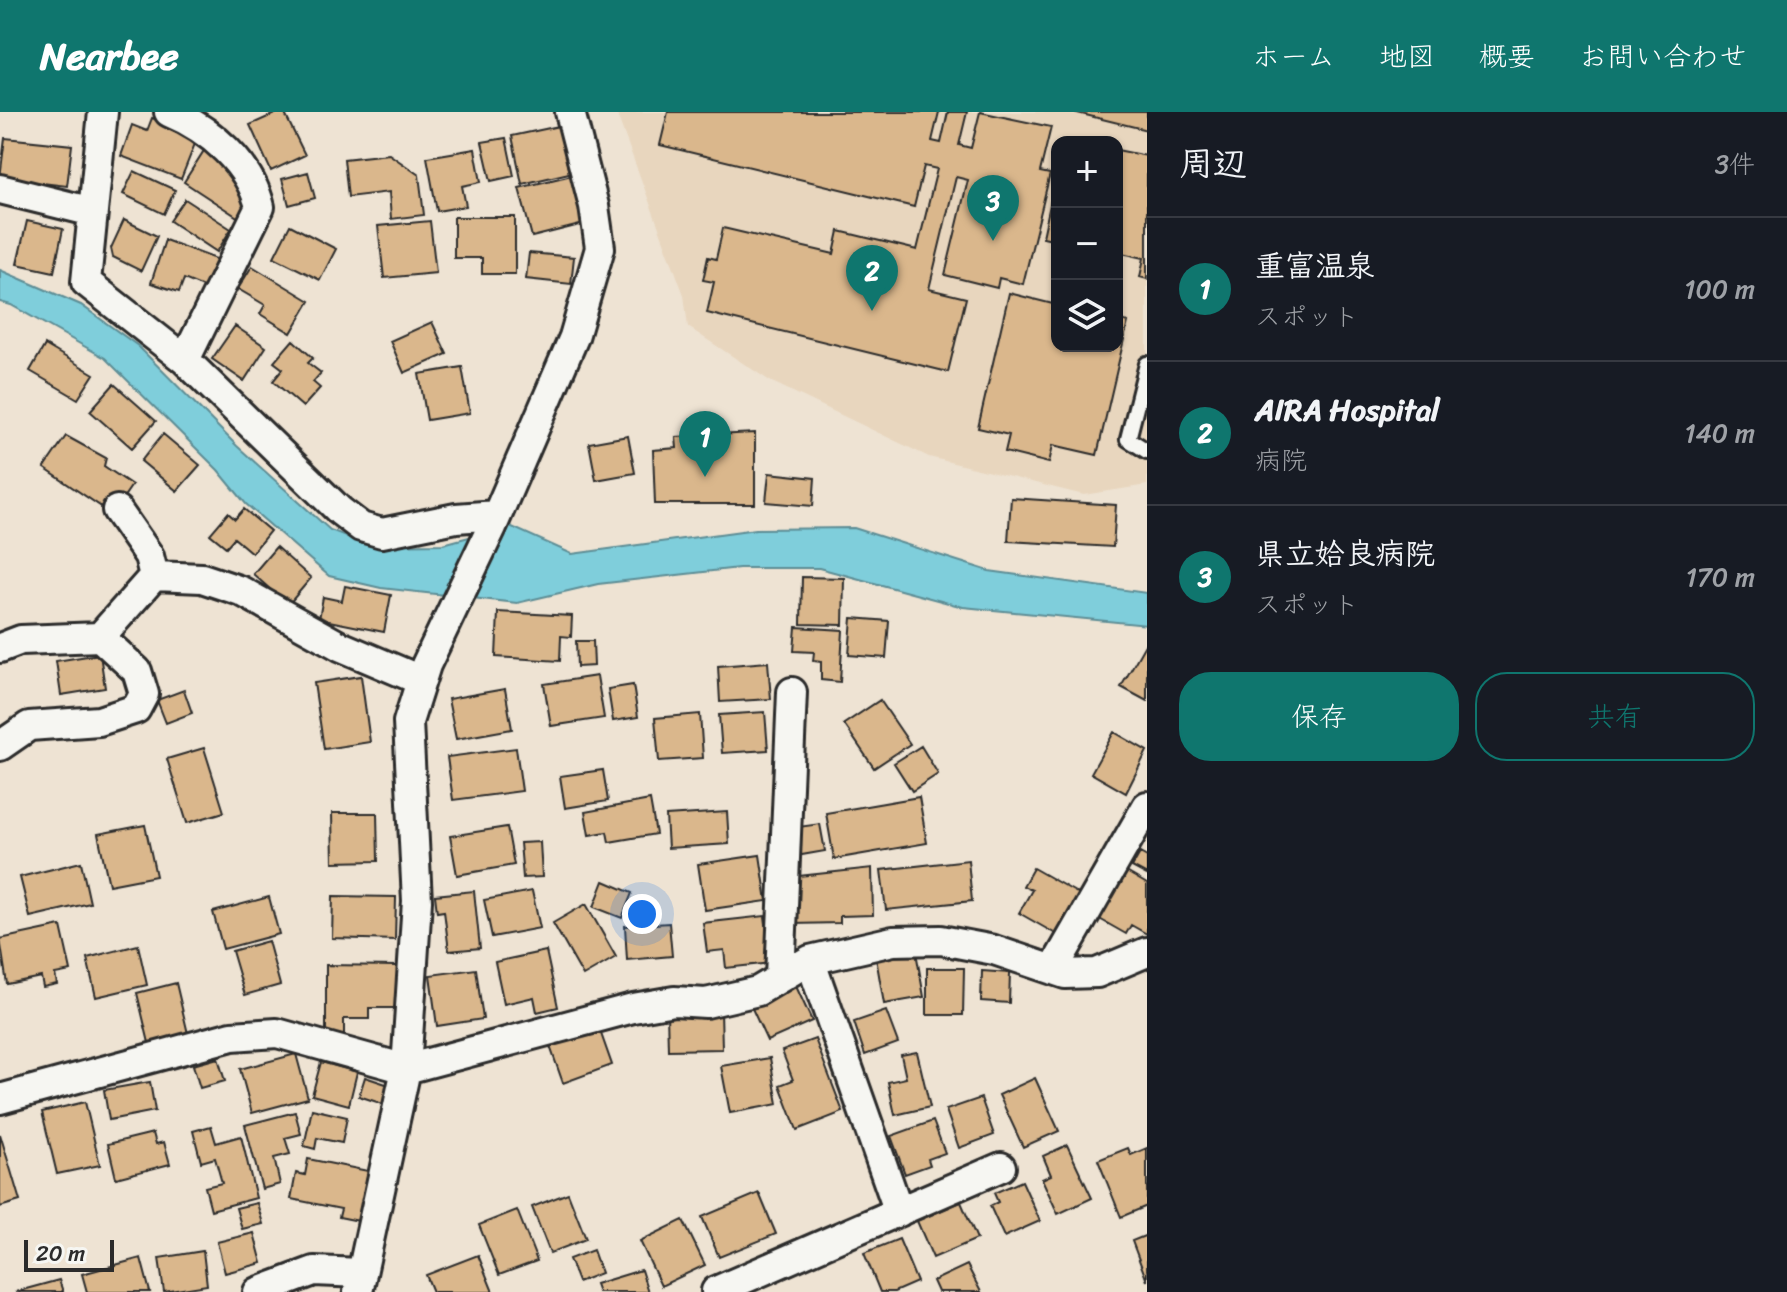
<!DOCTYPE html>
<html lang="ja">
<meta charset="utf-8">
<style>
:root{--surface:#171b24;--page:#242831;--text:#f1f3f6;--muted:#9ea1a6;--line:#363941;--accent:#0f766e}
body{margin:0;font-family:Sriracha,"Klee One",sans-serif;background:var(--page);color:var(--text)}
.controls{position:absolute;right:24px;top:24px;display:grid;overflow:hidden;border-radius:16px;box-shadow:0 2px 6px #0004}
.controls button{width:72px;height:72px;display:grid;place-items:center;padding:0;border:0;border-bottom:2px solid var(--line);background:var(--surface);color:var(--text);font:40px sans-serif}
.scale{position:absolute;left:24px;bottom:20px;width:90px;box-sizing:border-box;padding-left:8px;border:4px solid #2b2b2b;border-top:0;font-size:22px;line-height:28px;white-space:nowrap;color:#2b2b2b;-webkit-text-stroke:6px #f6f6f2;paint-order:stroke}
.you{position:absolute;left:642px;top:802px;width:28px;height:28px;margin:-20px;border:6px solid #fff;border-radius:50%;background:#1a73e8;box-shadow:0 0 0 12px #1a73e833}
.badge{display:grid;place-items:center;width:52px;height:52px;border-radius:50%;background:var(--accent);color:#fff;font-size:26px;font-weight:700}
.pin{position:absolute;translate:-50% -66px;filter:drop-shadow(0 2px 4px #0008)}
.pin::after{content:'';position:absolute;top:42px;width:28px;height:24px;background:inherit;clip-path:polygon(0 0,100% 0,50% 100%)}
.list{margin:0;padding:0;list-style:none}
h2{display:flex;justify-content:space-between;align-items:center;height:104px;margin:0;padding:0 32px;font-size:34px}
h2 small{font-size:26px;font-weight:400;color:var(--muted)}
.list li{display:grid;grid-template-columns:52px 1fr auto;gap:24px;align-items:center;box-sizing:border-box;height:144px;padding:0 32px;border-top:2px solid var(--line)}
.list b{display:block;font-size:30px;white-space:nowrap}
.list p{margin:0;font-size:26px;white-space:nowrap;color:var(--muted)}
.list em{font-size:26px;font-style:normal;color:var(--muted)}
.actions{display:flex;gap:16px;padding:24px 32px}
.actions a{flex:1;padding:18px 0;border:2px solid var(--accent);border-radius:32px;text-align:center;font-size:28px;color:var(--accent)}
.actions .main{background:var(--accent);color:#fff}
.icon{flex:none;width:44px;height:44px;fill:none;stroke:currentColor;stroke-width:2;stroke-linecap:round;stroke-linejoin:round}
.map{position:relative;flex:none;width:1147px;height:1180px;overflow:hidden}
header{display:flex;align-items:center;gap:48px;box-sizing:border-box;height:112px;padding:0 40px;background:var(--accent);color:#fff}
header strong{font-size:38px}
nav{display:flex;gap:44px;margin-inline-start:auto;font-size:28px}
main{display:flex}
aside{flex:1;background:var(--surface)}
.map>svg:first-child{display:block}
</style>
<header>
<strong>Nearbee</strong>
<nav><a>ホーム</a><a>地図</a><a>概要</a><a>お問い合わせ</a></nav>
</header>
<main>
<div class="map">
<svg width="1147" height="1180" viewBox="0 0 1147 1180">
<rect width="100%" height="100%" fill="#eee3d3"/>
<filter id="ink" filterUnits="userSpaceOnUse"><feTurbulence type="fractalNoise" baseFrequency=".0125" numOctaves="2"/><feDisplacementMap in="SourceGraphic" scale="16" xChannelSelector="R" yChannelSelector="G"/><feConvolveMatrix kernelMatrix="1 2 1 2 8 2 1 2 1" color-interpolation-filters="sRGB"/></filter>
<g filter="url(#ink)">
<!-- built -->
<path fill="#e8d6be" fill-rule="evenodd" d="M616,0H1147V373L1084,383L929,345L770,269L688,215L684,183ZM1057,30H1117V234H1057Z"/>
<!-- water -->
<path fill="#7fcedb" stroke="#5d8d95" stroke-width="2" d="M0,158L81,193L138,234L237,334L330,418L369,433L443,432L510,414L572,442L756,417L854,416L989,459L1147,481V513L963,495L819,456H739L598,472L517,491L381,476L329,464L246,392L218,358L105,246L11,193L0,190Z"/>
<!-- building -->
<path fill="#dab78c" stroke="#2b2b2b" stroke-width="2" d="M279,0H284L305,43L271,59L250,13Z
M668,0H939L932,29L941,31L948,0H967L959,33L971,36L980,0L1051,15L1040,60L1050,62L1023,172L999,166L997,176L945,163L968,68L956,65L929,177L966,186L948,260L707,201L714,170L703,168L708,145L716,147L723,116L834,142L839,119L917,138L937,57L924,54L914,95L660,33Z
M1147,0V18L1077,1L1078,0Z
M152,6L198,24L181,67L121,44L132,13L147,19Z
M559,14L569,61L522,72L512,24Z
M5,26L72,33L67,74L0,66Z
M506,26L514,64L491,69L482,30Z
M205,37L246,64L251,89L242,108L184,70Z
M475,37L481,70L462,74L466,94L437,99L427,45Z
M1117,38L1147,44V167L1140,165L1144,146L1117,140Z
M389,42L419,63L424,103L391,107L389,80L348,85L344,47Z
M134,59L175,78L164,102L123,82Z
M308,60L315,86L289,93L282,67Z
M1057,60V128L1043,125Z
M572,63L584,112L532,125L519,76Z
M185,87L231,117L217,140L170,109Z
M454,105H515V162H482V146H454Z
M124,108L157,124L141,159L113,145L111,136Z
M27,109L63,117L54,160L17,152Z
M430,109L436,161L384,166L378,114Z
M290,113L336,137L320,168L274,145Z
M165,128L219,148L208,177L184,167L179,180L151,171Z
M529,141L574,145L571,172L526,167Z
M252,154L310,189L291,221L260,202L265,193L238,177Z
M1009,181L1057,193V234H1117V207L1128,210L1097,343L1053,333L1049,351L1005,340L1009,323L978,316Z
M432,210L447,242L404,261L390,229Z
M235,214L266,235L244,269L212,247Z
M293,228L313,246L308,251L321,261L313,270L320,276L303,295L273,269L283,257L274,250Z
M45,233L94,262L78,287L30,259Z
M462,255L470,301L427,308L419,262Z
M114,272L156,309L132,336L90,299Z
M755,321V392H655L653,338L677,336L676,325Z
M163,322L200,353L177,379L141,349Z
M66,324L106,346L104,354L132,373L112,402L44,356Z
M628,324L635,361L596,368L589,331Z
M769,361L815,366L813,394L766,390Z
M1011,386L1116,393L1113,435L1008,429Z
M244,397L270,419L252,441L234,426L226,435L210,422L228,401L235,407Z
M276,435L311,466L288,493L253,462Z
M802,465L844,466L843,513L801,512Z
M345,474L391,483L384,520L319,507L323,485L342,489Z
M498,500L572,504L571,525L561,524L560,549L496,545Z
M852,506L889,509L886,546L849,543Z
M796,515L843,518L840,570L821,568V550L813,549L814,540L794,539Z
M576,529H593L594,554L577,555Z
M1147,529V589L1121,575Z
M100,542L105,576L61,583L56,549Z
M768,550L771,587L720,590L718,554Z
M361,564L370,630L324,637L314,571Z
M597,564L604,606L551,614L544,572Z
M633,573L638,605L613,609L608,577Z
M505,577L512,617L456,627L448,587Z
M184,578L192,601L166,611L157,588Z
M880,588L910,632L874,656L844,612Z
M765,600L768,638L722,641L719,603Z
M700,602L703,646L659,649L655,606Z
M1114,620L1147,639L1126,681L1091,661Z
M921,634L938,662L912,679L894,651Z
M204,636L224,700L187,711L167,647Z
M516,636L522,679L453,688L447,645Z
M603,658L608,689L565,696L560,664Z
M919,685L927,731L834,747L826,701Z
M650,688L656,722L609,730L607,720L589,723L585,700Z
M727,700L729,732L668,736L666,704Z
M332,701H377L378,749L333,750Z
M820,712L825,739L796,744L791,716Z
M145,713L156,764L109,773L98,722Z
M507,715L514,753L457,763L450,724Z
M540,730L542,765L523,766L520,731Z
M1140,741L1147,745V763L1132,755Z
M760,743L767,789L705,798L698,752Z
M968,748L972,789L886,798L881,758Z
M81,750L90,791L30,805L20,765Z
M872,756L873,803L840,804V811L792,812L790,765Z
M1033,756L1084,785L1061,825L1019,801L1032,778L1023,774Z
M1123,758L1147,772V822L1131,813L1126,822L1096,805Z
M604,769L632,781L622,806L594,795Z
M474,779L480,836L449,839L444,799L437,800L435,783Z
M532,779L540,816L492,825L484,788Z
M333,784L396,785L395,828L332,826Z
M269,785L279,822L223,837L213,800Z
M586,792L616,845L583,864L553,811Z
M765,804L771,851L726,856L724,838L707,840L703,811Z
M669,811L672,844L627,848L625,814Z
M61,814L71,859L55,862L57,872L43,875L41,865L7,872L0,827Z
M268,829L280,873L245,883L232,839Z
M138,833L147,873L96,885L87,846Z
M546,839L558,895L537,900L534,885L504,892L495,850Z
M916,840L924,885L884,892L876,846Z
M326,853L397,854V896H369V907H344V924H326Z
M927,856H964L963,903H927Z
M476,857L483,907L437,914L430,863Z
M982,859L1010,861L1009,891L981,889Z
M176,871L189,926L150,935L137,881Z
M795,872L812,909L767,929L750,892Z
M721,899L722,937L668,938L667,900Z
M886,899L898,931L865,943L854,910Z
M599,916L612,953L563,971L550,934Z
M815,927L843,1000L797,1018L780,973L793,968L782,939Z
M917,940L930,995L895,1003L888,970L906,966L901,943Z
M296,942L308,986L252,1001L240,957Z
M218,946L225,969L200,976L193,953Z
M770,946L778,992L730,1001L721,954Z
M321,950L357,960L349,993L312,983Z
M365,965L392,974L386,993L359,984Z
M1035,966L1059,1019L1023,1035L999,983Z
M150,970L155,999L109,1008L104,978Z
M981,986L994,1023L959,1036L946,998Z
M85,990L100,1053L57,1062L42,1000Z
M312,997L347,1005L342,1031L317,1026L315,1037L304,1034Z
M295,1000L301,1022L285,1026L290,1042L274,1046L280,1072L262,1077L245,1013Z
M933,1009L945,1041L928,1047L930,1053L905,1062L891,1024Z
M211,1014L216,1031L241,1024L256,1086L211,1098L205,1075L222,1071L215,1046L201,1050L193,1019Z
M153,1021L156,1032L164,1030L170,1052L116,1066L108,1032Z
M0,1022L20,1089L0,1095Z
M1067,1033L1092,1086L1058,1102L1042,1067L1051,1063L1043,1044Z
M1128,1036L1131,1043L1147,1036V1094L1121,1105L1098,1048Z
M308,1047L368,1059L359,1109L339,1105L341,1097L291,1087L296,1061L305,1063Z
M1022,1069L1040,1109L1004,1125L990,1094L998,1090L994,1081Z
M568,1081L586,1127L550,1141L532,1095Z
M759,1081L776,1122L719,1145L702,1105Z
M961,1090L977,1127L933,1146L917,1109Z
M257,1091L263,1112L242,1117L236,1096Z
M517,1098L537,1149L499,1163L479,1113Z
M683,1108L705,1153L661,1174L640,1129Z
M254,1121L262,1151L225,1161L217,1130Z
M1147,1123V1169L1132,1129Z
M899,1127L917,1170L894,1180H880L864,1141Z
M593,1138L601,1161L578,1170L569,1147Z
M203,1139L207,1173L164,1180L159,1146Z
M478,1143L493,1180H433L426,1163Z
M141,1146L150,1180H87L82,1162Z
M967,1153L981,1180H938L933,1169Z
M641,1158L648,1180H598L595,1172Z
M59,1168L63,1180H15Z"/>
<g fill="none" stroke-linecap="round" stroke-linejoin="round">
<!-- lane casing -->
<g stroke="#2b2b2b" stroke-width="20">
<path id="lane" d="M1147,252L1128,327L1147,339"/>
</g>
<!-- street casing -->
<g stroke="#2b2b2b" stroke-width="34">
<path id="street" d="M103,0L86,170L185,248L340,399L361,415L382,421L456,406L497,403
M169,0C210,17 250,52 260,95L185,248
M0,77L93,100
M117,398L149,444L154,464
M100,525L154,464L202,466L241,479L340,534L420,568
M0,536L21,528L100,525L137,559L144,582L136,597L99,609L29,614L0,634
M810,848L899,1100
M1053,858L1147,694
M780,865L792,580
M0,987L232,924L277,921L406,957L633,896L674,889L706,891L758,879L810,848L893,829L941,828L994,838L1065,862L1097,861L1147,840
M716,1179L1001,1055
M258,1180L314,1159L361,1161
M358,1180L406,957L417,789L408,610L426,553L492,415L574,225L600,136L594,94L570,0"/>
</g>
<!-- lane -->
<use href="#lane" stroke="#f6f6f2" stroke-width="14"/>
<!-- street -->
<use href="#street" stroke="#f6f6f2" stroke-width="28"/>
</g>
</g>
</svg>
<div class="controls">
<button>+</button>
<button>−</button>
<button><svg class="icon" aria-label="layers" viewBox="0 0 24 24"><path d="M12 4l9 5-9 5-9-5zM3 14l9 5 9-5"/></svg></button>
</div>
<div class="scale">20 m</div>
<div class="you"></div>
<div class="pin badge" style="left:705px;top:365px">1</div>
<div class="pin badge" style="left:872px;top:199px">2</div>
<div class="pin badge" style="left:993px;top:129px">3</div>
</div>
<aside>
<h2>周辺<small>3件</small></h2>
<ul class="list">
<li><span class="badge">1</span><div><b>重富温泉</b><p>スポット</p></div><em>100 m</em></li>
<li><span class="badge">2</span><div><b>AIRA Hospital</b><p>病院</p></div><em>140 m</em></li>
<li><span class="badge">3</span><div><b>県立姶良病院</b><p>スポット</p></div><em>170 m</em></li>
</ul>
<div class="actions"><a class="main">保存</a><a>共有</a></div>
</aside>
</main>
